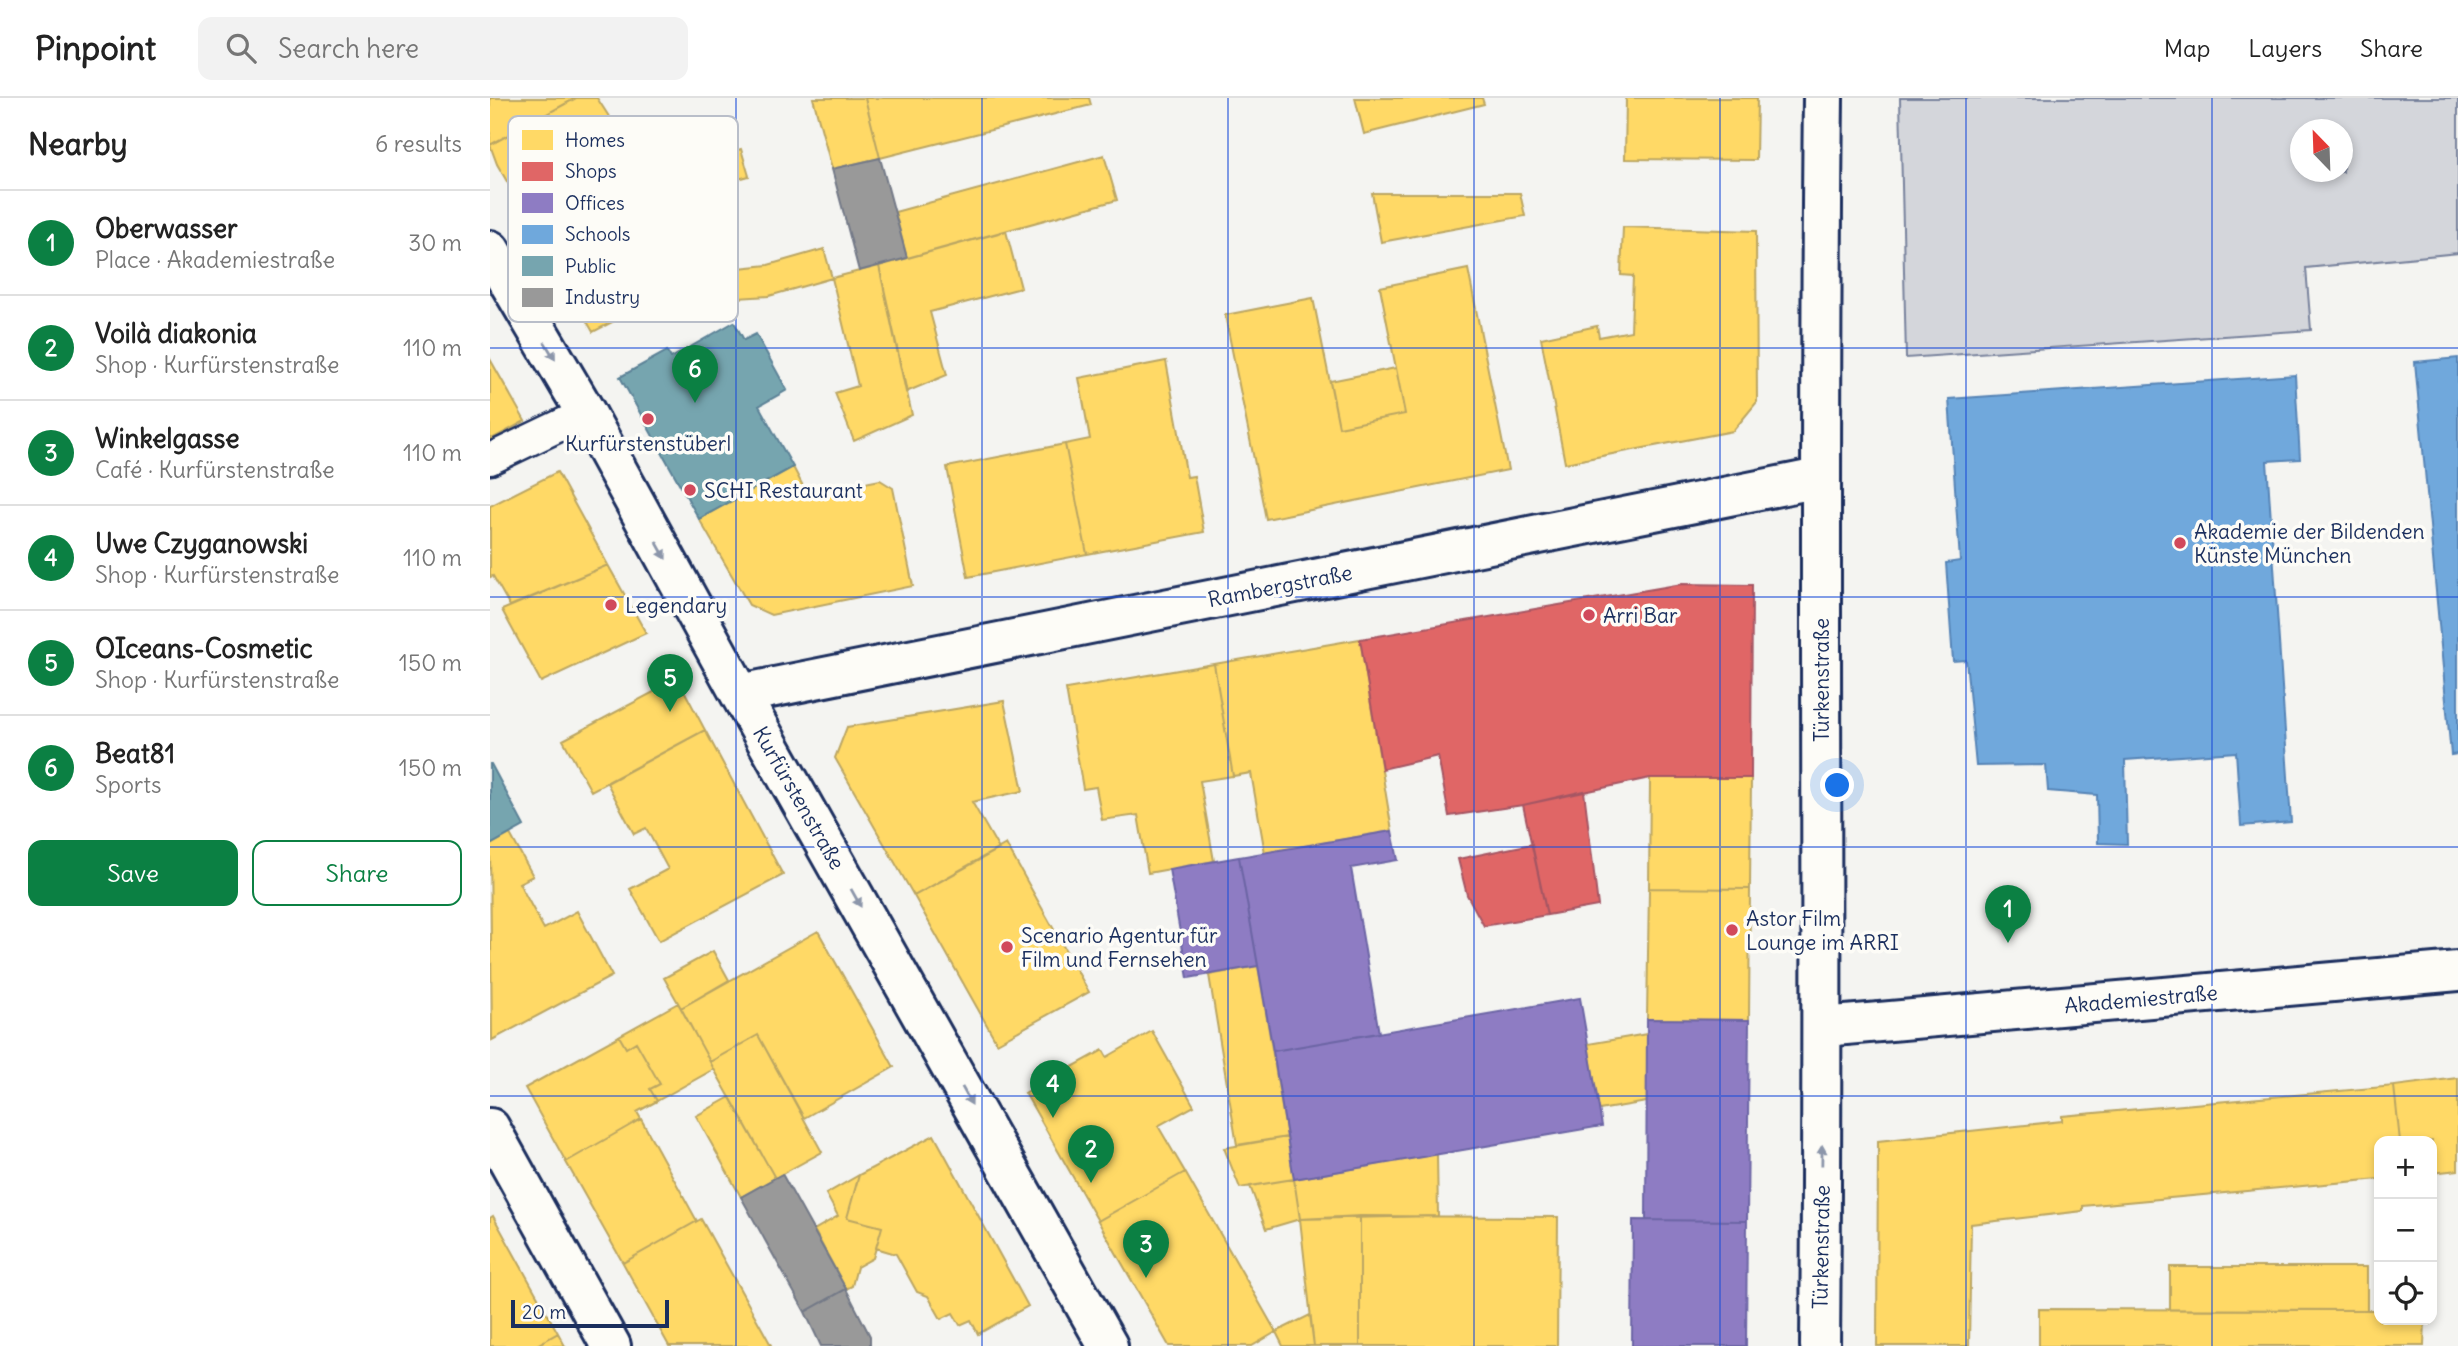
<!DOCTYPE html>
<meta charset="utf-8">
<style>
:root{--surface:#fff;--page:#f2f2f2;--text:#222;--muted:#767676;--line:#e0e0e0;--accent:#0b8043}
body{margin:0;font-family:Delius,sans-serif;background:var(--page);color:var(--text)}
.controls{position:absolute;right:21px;bottom:21px;display:grid;overflow:hidden;border-radius:14px;box-shadow:0 4px 10px #0003}
.controls button{width:63px;height:63px;display:grid;place-items:center;padding:0;border:0;border-bottom:2px solid var(--line);background:var(--surface);color:var(--text);font:35px sans-serif}
.compass{position:absolute;left:1800px;top:21px;width:63px;height:63px;border-radius:50%;background:var(--surface);box-shadow:0 4px 10px #0003;rotate:337deg}
.scale{position:absolute;left:21px;bottom:18px;width:158px;box-sizing:border-box;padding-left:7px;border:4px solid #1b2f5e;border-top:0;font-size:19px;line-height:24px;white-space:nowrap;color:#1b2f5e;-webkit-text-stroke:5px #fdfcf7;paint-order:stroke}
.you{position:absolute;left:1348px;top:688px;width:24px;height:24px;margin:-18px;border:5px solid #fff;border-radius:50%;background:#1a73e8;box-shadow:0 0 0 10px #1a73e833}
.badge{display:grid;place-items:center;width:46px;height:46px;border-radius:50%;background:var(--accent);color:#fff;font-size:23px;font-weight:700}
.pin{position:absolute;translate:-50% -58px;filter:drop-shadow(0 2px 4px #0008)}
.pin::after{content:'';position:absolute;top:37px;width:24px;height:21px;background:inherit;clip-path:polygon(0 0,100% 0,50% 100%)}
.list{margin:0;padding:0;list-style:none}
h2{display:flex;justify-content:space-between;align-items:center;height:91px;margin:0;padding:0 28px;font-size:30px}
h2 small{font-size:23px;font-weight:400;color:var(--muted)}
.list li{display:grid;grid-template-columns:46px 1fr auto;gap:21px;align-items:center;box-sizing:border-box;height:105px;padding:0 28px;border-top:2px solid var(--line)}
.list b{display:block;font-size:26px;white-space:nowrap}
.list p{margin:0;font-size:23px;white-space:nowrap;color:var(--muted)}
.list em{font-size:23px;font-style:normal;color:var(--muted)}
.actions{display:flex;gap:14px;padding:21px 28px}
.actions a{flex:1;padding:16px 0;border:2px solid var(--accent);border-radius:14px;text-align:center;font-size:24px;color:var(--accent)}
.actions .main{background:var(--accent);color:#fff}
.icon{flex:none;width:38px;height:38px;fill:none;stroke:currentColor;stroke-width:2;stroke-linecap:round;stroke-linejoin:round}
.map{position:relative;flex:none;width:1968px;height:1248px;overflow:hidden}
header{display:flex;align-items:center;gap:42px;box-sizing:border-box;height:98px;padding:0 35px;background:var(--surface);border-bottom:2px solid var(--line)}
header strong{font-size:33px}
nav{display:flex;gap:38px;margin-inline-start:auto;font-size:24px}
.search{width:490px;height:63px;background:var(--page);display:flex;align-items:center;gap:18px;box-sizing:border-box;padding:0 24px;border-radius:14px;color:var(--muted);font-size:26px}
main{display:flex}
aside{flex:1;background:var(--surface)}
.map>svg:first-child{display:block}
</style>
<header>
<strong>Pinpoint</strong>
<div class="search"><svg class="icon" aria-label="search" viewBox="0 0 24 24"><circle cx="10" cy="10" r="6"/><path d="M15 15l6 6"/></svg>Search here</div>
<nav><a>Map</a><a>Layers</a><a>Share</a></nav>
</header>
<main>
<aside>
<h2>Nearby<small>6 results</small></h2>
<ul class="list">
<li><span class="badge">1</span><div><b>Oberwasser</b><p>Place · Akademiestraße</p></div><em>30 m</em></li>
<li><span class="badge">2</span><div><b>Voilà diakonia</b><p>Shop · Kurfürstenstraße</p></div><em>110 m</em></li>
<li><span class="badge">3</span><div><b>Winkelgasse</b><p>Café · Kurfürstenstraße</p></div><em>110 m</em></li>
<li><span class="badge">4</span><div><b>Uwe Czyganowski</b><p>Shop · Kurfürstenstraße</p></div><em>110 m</em></li>
<li><span class="badge">5</span><div><b>OIceans-Cosmetic</b><p>Shop · Kurfürstenstraße</p></div><em>150 m</em></li>
<li><span class="badge">6</span><div><b>Beat81</b><p>Sports</p></div><em>150 m</em></li>
</ul>
<div class="actions"><a class="main">Save</a><a>Share</a></div>
</aside>
<div class="map">
<svg width="1968" height="1248" viewBox="0 0 1968 1248">
<rect width="100%" height="100%" fill="#f4f4f1"/>
<filter id="ink" filterUnits="userSpaceOnUse"><feTurbulence type="fractalNoise" baseFrequency=".0143" numOctaves="2"/><feDisplacementMap in="SourceGraphic" scale="14" xChannelSelector="R" yChannelSelector="G"/><feConvolveMatrix kernelMatrix="1 2 1 2 8 2 1 2 1" color-interpolation-filters="sRGB"/></filter>
<g filter="url(#ink)">
<!-- green -->
<path fill="#d4d6db" stroke="#78829c" stroke-width="2" fill-rule="evenodd" d="M1410,0H1968V155L1816,170L1821,232L1416,260ZM1811,32H1853V74H1811Z"/>
<!-- homes -->
<path fill="#ffd966" stroke="#bba664" stroke-width="2" d="M0,0H86L0,47Z
M86,0H107L140,51L146,48L178,102L150,112L62,162L7,66L0,47Z
M323,0H375L390,60L342,71Z
M375,0H599L601,7L390,60Z
M865,0H992L994,6L874,36Z
M1136,0H1267L1266,62L1135,61Z
M251,51L259,78L212,91L204,65Z
M614,57L627,102L417,160L405,114Z
M228,90L246,139L160,188L167,201L103,234L62,162L150,112Z
M882,95H1030L1035,118L891,144Z
M1133,129L1266,133L1267,304L1243,333L1075,365L1051,240L1107,228L1109,239L1141,233L1143,178L1131,177Z
M516,133L531,190L440,214L457,277L416,294L389,168Z
M334,151L342,180L279,198L232,201L229,172L278,167Z
M389,168L422,317L364,343L345,295L368,288L342,180Z
M978,171L1018,372L776,421L735,217L823,200L849,329L915,316L890,189Z
M0,261L35,323L0,342Z
M676,263L697,379L704,378L714,434L597,456L575,346L600,341L589,280Z
M906,270L915,316L849,329L840,283Z
M575,346L597,456L478,479L457,369Z
M303,369L314,390L324,395L390,382L403,390L423,488L281,517L259,507L209,421Z
M67,374L118,467L20,508L3,478L0,479V408Z
M118,467L156,535L51,584L12,512Z
M870,541L902,733L775,755L761,675L743,678L724,566Z
M724,566L743,678L710,683L724,763L658,775L648,717L612,722L606,689L593,691L576,591Z
M188,581L215,632L101,693L73,642Z
M514,603L533,693L482,704L509,751L424,798L345,660L357,629Z
M215,632L293,777L169,843L140,791L178,771L156,730L144,736L117,685Z
M1160,680H1261L1260,791L1159,790Z
M20,736L43,778L29,785L54,831L87,813L122,878L2,942L0,747Z
M516,746L599,894L507,945L424,798Z
M1159,790L1260,791L1259,922L1157,921Z
M328,833L404,969L314,1020L268,937L220,964L191,910Z
M223,853L239,882L191,910L174,880Z
M768,868L797,1039L747,1047L719,877Z
M188,905L224,971L167,1003L160,991L170,986L146,944L136,950L129,938Z
M662,933L704,1008L668,1028L695,1074L608,1123L535,995L613,952L617,959Z
M1157,936V1004L1109,1012L1098,946Z
M268,937L332,1054L285,1080L220,964Z
M129,938L136,950L146,944L170,986L160,991L167,1003L147,1014L151,1021L76,1064L35,990Z
M1968,980V1072L1942,1075V1043H1910L1904,988Z
M1904,988L1910,1043H1889V1081L1593,1108V1113L1481,1126L1479,1248H1387L1388,1043L1572,1023V1018Z
M240,999L285,1080L251,1099L206,1018Z
M151,1021L207,1123L133,1165L76,1064Z
M444,1037L538,1208L488,1236L481,1222L470,1227L463,1215L451,1221L438,1198L427,1194L406,1156L386,1150L392,1129L357,1120L369,1077Z
M797,1039L804,1081L750,1090L734,1050Z
M947,1056L948,1118L810,1121L804,1081Z
M695,1074L786,1234L762,1248H679L608,1123Z
M369,1077L357,1120L392,1129L383,1160L367,1169L362,1188L356,1191L324,1132L348,1118L336,1096Z
M804,1081L810,1121L776,1131L760,1088Z
M3,1118L68,1235L45,1248H0V1120Z
M870,1118L1068,1119L1067,1248H870Z
M870,1118V1248H824L810,1121Z
M211,1121L281,1247L280,1248H179L133,1165Z
M1680,1169H1877V1212H1680Z
M1549,1211L1889,1212V1222H1935L1934,1248H1549Z
M820,1217L824,1248H793L786,1234Z
M68,1235L75,1248H45Z"/>
<!-- shops -->
<path fill="#e06666" stroke="#a55664" stroke-width="2" d="M1192,486L1262,487L1261,680H1160L1033,707L959,718L948,658L892,671L870,541Z
M1094,693L1108,808L1057,817L1033,707Z
M1042,746L1057,817L994,828L977,797L968,761Z"/>
<!-- offices -->
<path fill="#8e7cc3" stroke="#6c65a5" stroke-width="2" d="M902,733L908,762L861,770L889,935L783,953L749,759Z
M749,759L768,868L698,880L679,771Z
M1090,900L1112,1028L804,1081L783,953Z
M1157,921L1259,922L1257,1123L1156,1122Z
M1143,1122L1257,1123L1256,1248H1142Z"/>
<!-- schools -->
<path fill="#6fa8dc" stroke="#5684b6" stroke-width="2" d="M1968,260V656L1961,657L1925,264Z
M1805,277L1810,361L1777,363L1801,724L1751,728L1746,654L1635,662L1637,746L1608,745L1607,697L1558,693L1556,667L1486,668L1476,562L1463,563L1456,465L1470,463L1459,301Z"/>
<!-- public -->
<path fill="#76a5af" stroke="#5b8297" stroke-width="2" d="M244,224L254,242L266,236L297,292L269,308L303,369L209,421L130,279L177,253L181,260Z
M1,666L34,728L0,747V666Z"/>
<!-- industry -->
<path fill="#999" stroke="#737987" stroke-width="2" d="M390,60L417,160L369,173L342,71Z
M292,1076L356,1191L315,1214L251,1099Z
M356,1191L380,1238V1248H331L315,1214Z"/>
<g fill="none" stroke-linecap="round" stroke-linejoin="round">
<!-- lane casing -->
<g stroke="#1b2f5e" stroke-width="35">
<path id="lane" d="M0,361L96,315"/>
</g>
<!-- street casing -->
<g stroke="#1b2f5e" stroke-width="44">
<path id="street" d="M0,152L96,315L250,596L618,1248
M250,596L1329,380
M1333,929L1968,873
M0,1030L121,1248
M1330,1248C1334,832 1328,416 1333,0"/>
</g>
<!-- lane -->
<use href="#lane" stroke="#fdfcf7" stroke-width="30"/>
<!-- street -->
<use href="#street" stroke="#fdfcf7" stroke-width="38"/>
</g>
<!-- one-way arrows -->
<defs><path id="oneway-solid" d="M-6-.8H1V-3.2L6.5 0L1 3.2V.8H-6Z" transform="scale(1.75)"/></defs>
<g fill="#8c96aa">
<use href="#oneway-solid" transform="translate(60 253) rotate(59)"/>
<use href="#oneway-solid" transform="translate(171 452) rotate(61)"/>
<use href="#oneway-solid" transform="translate(366 800) rotate(61)"/>
<use href="#oneway-solid" transform="translate(477 998) rotate(61)"/>
<use href="#oneway-solid" transform="translate(1332 1057) rotate(-89)"/>
</g>
</g>
<!-- grid -->
<path fill="none" stroke="#1d4ed8" stroke-width="2" stroke-opacity="0.55" d="M246,0V1248M492,0V1248M738,0V1248M984,0V1248M1230,0V1248M1476,0V1248M1722,0V1248M0,250H1968M0,499H1968M0,749H1968M0,998H1968"/>
<!-- markers -->
<g fill="#d1495b" stroke="#fdfcf7" stroke-width="2.5">
<circle cx="158" cy="321" r="7"/>
<circle cx="200" cy="392" r="7"/>
<circle cx="1690" cy="445" r="7"/>
<circle cx="121" cy="507" r="7"/>
<circle cx="1099" cy="517" r="7"/>
<circle cx="1242" cy="832" r="7"/>
<circle cx="517" cy="849" r="7"/>
</g>
<g text-anchor="middle" dominant-baseline="central" stroke-width="7" stroke-linejoin="round" paint-order="stroke">
<!-- poi labels -->
<g font-size="21" fill="#1b2f5e" stroke="#fdfcf7" text-anchor="start">
<text x="158" y="345" text-anchor="middle">Kurfürstenstüberl</text>
<text x="214" y="392">SCHI Restaurant</text>
<text x="1704" y="433">Akademie der Bildenden<tspan x="1704" dy="24">Künste München</tspan></text>
<text x="135" y="507">Legendary</text>
<text x="1113" y="517">Arri Bar</text>
<text x="1256" y="820">Astor Film<tspan x="1256" dy="24">Lounge im ARRI</tspan></text>
<text x="531" y="837">Scenario Agentur für<tspan x="531" dy="24">Film und Fernsehen</tspan></text>
</g>
<!-- street labels -->
<g font-size="21" fill="#1b2f5e" stroke="#fdfcf7">
<text transform="translate(790 488) rotate(-11)">Rambergstraße</text>
<text transform="translate(1331 582) rotate(-90)">Türkenstraße</text>
<text transform="translate(309 700) rotate(60)">Kurfürstenstraße</text>
<text transform="translate(1651 901) rotate(-5)">Akademiestraße</text>
<text transform="translate(1331 1149) rotate(-89)">Türkenstraße</text>
</g>
</g>
<!-- legend -->
<rect x="18" y="18" width="230" height="206" rx="10" fill="#fdfcf7" stroke="#b9bec9" stroke-width="2"/>
<rect x="32" y="32" width="31" height="20" fill="#ffd966"/>
<rect x="32" y="64" width="31" height="19" fill="#e06666"/>
<rect x="32" y="95" width="31" height="20" fill="#8e7cc3"/>
<rect x="32" y="127" width="31" height="19" fill="#6fa8dc"/>
<rect x="32" y="158" width="31" height="20" fill="#76a5af"/>
<rect x="32" y="190" width="31" height="19" fill="#999"/>
<g font-size="19" fill="#1b2f5e">
<text x="75" y="49">Homes</text>
<text x="75" y="80">Shops</text>
<text x="75" y="112">Offices</text>
<text x="75" y="143">Schools</text>
<text x="75" y="175">Public</text>
<text x="75" y="206">Industry</text>
</g>
</svg>
<div class="controls">
<button>+</button>
<button>−</button>
<button><svg class="icon" aria-label="locate" viewBox="0 0 24 24"><circle cx="12" cy="12" r="6"/><path d="M12 2v4M12 18v4M2 12h4M18 12h4"/></svg></button>
</div>
<svg class="compass" viewBox="-18 -18 36 36"><path d="M0-13l5 13h-10z" fill="#e53935"/><path d="M0 13l5-13h-10z" fill="#767676"/></svg>
<div class="scale">20 m</div>
<div class="you"></div>
<div class="pin badge" style="left:1518px;top:845px">1</div>
<div class="pin badge" style="left:601px;top:1085px">2</div>
<div class="pin badge" style="left:656px;top:1180px">3</div>
<div class="pin badge" style="left:563px;top:1020px">4</div>
<div class="pin badge" style="left:180px;top:614px">5</div>
<div class="pin badge" style="left:205px;top:305px">6</div>
</div>
</main>
